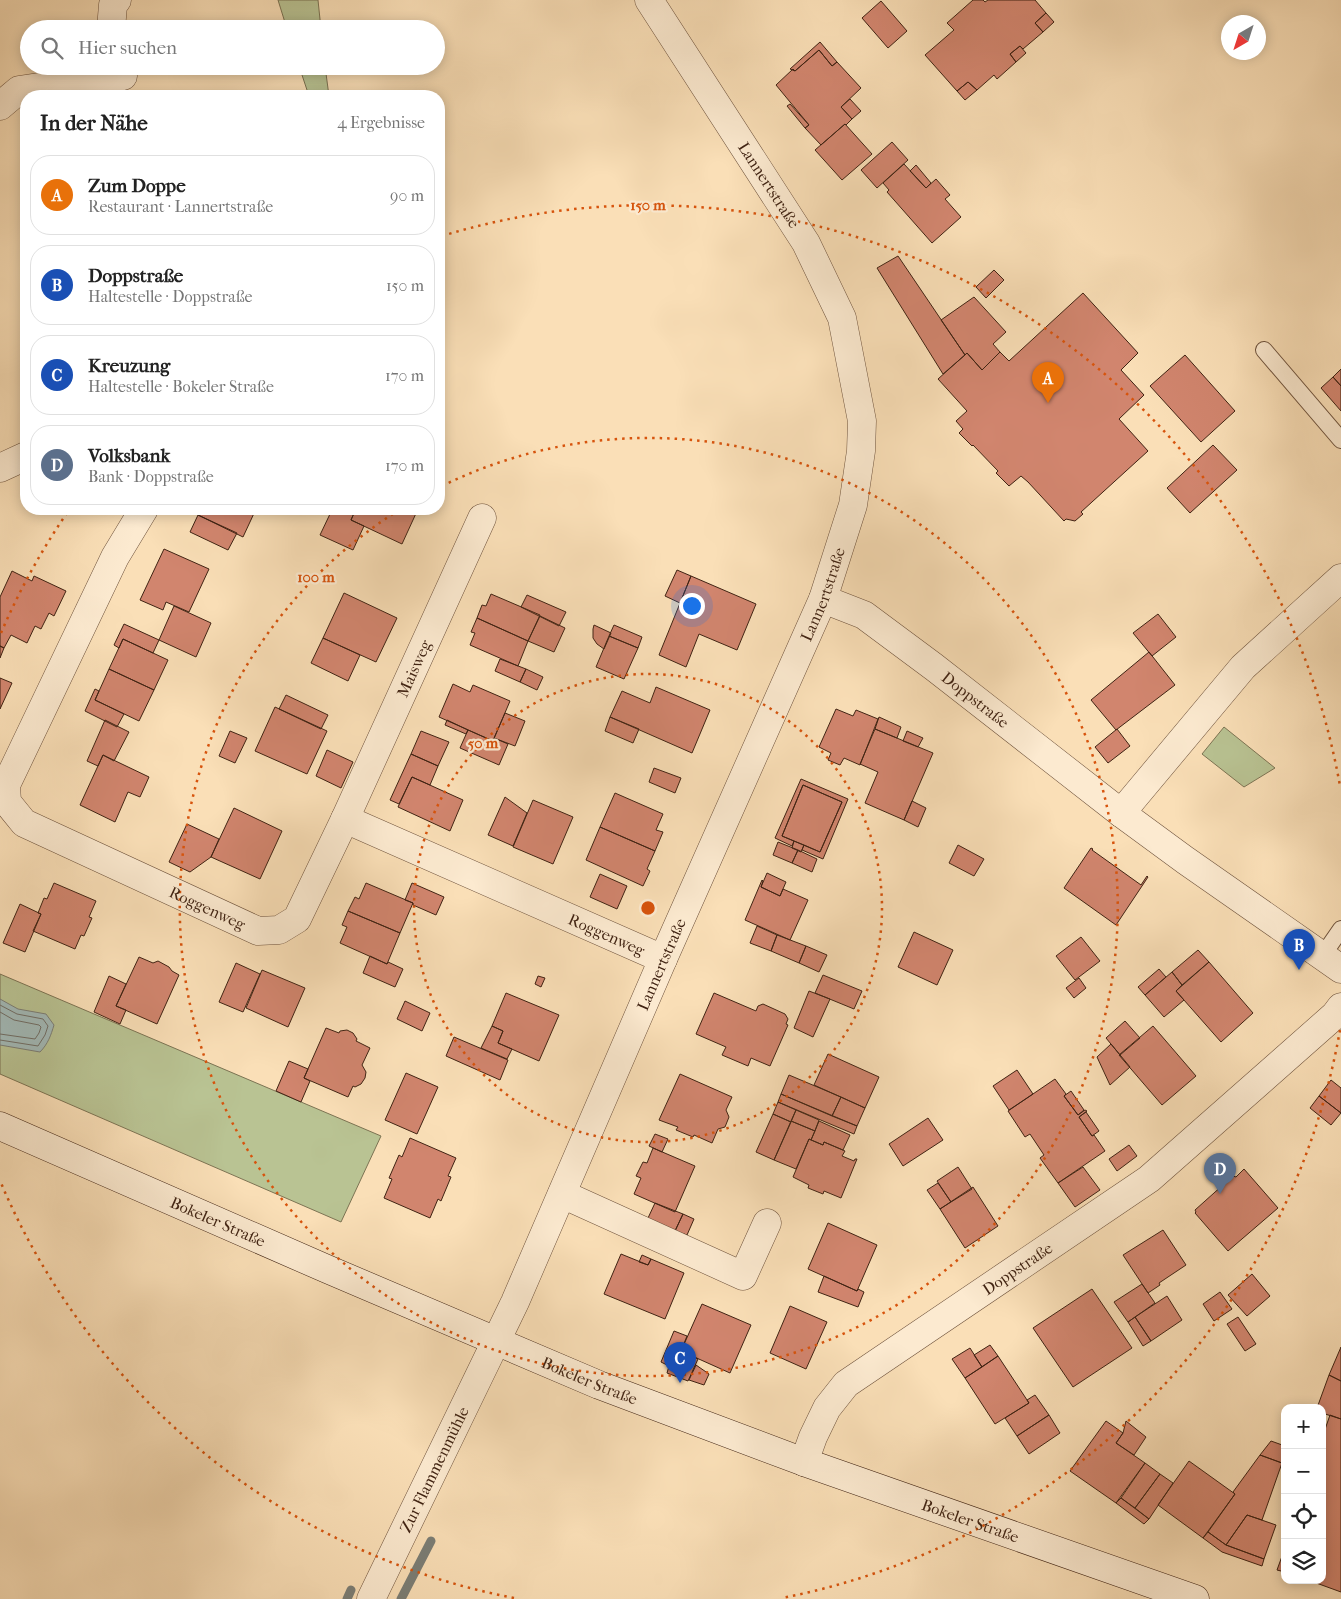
<!DOCTYPE html>
<html lang="de">
<meta charset="utf-8">
<style>
:root{--surface:#fff;--page:#f6f6f6;--text:#222;--muted:#767676;--line:#e0e0e0;--accent:#0f766e}
body{margin:0;font-family:"IM FELL French Canon",serif;background:var(--page);color:var(--text)}
.controls{position:absolute;right:15px;bottom:15px;display:grid;overflow:hidden;border-radius:10px;box-shadow:0 2px 12px #0003}
.controls button{width:45px;height:45px;display:grid;place-items:center;padding:0;border:0;border-bottom:1px solid var(--line);background:var(--surface);color:var(--text);font:25px sans-serif}
.compass{position:absolute;left:1221px;top:15px;width:45px;height:45px;border-radius:50%;background:var(--surface);box-shadow:0 2px 12px #0003;rotate:219deg}
.you{position:absolute;left:691px;top:605px;width:18px;height:18px;margin:-12px;border:4px solid #fff;border-radius:50%;background:#1a73e8;box-shadow:0 0 0 8px #1a73e833}
.badge{display:grid;place-items:center;width:32px;height:32px;border-radius:50%;background:var(--accent);color:#fff;font-size:16px;font-weight:700}
.pin{position:absolute;translate:-50% -41px;filter:drop-shadow(0 1px 2px #0008)}
.pin::after{content:'';position:absolute;top:26px;width:18px;height:15px;background:inherit;clip-path:polygon(0 0,100% 0,50% 100%)}
.list{margin:0;padding:0;list-style:none}
h2{display:flex;justify-content:space-between;align-items:center;height:65px;margin:0;padding:0 20px;font-size:21px}
h2 small{font-size:16px;font-weight:400;color:var(--muted)}
.list li{display:grid;grid-template-columns:32px 1fr auto;gap:15px;align-items:center;box-sizing:border-box;height:80px;margin:0 10px 10px;padding:0 10px;border:1px solid var(--line);border-radius:20px}
.list b{display:block;font-size:19px;white-space:nowrap}
.list p{margin:0;font-size:16px;white-space:nowrap;color:var(--muted)}
.list em{font-size:16px;font-style:normal;color:var(--muted)}
.icon{flex:none;width:28px;height:28px;fill:none;stroke:currentColor;stroke-width:2;stroke-linecap:round;stroke-linejoin:round}
.map{position:relative;flex:none;width:1341px;height:1599px;overflow:hidden}
.search{position:absolute;background:var(--surface);box-shadow:0 2px 12px #0003;left:20px;top:20px;width:425px;height:55px;display:flex;align-items:center;gap:12px;box-sizing:border-box;padding:0 18px;border-radius:28px;color:var(--muted);font-size:19px}
.panel{position:absolute;background:var(--surface);box-shadow:0 2px 12px #0003;left:20px;top:90px;width:425px;height:425px;border-radius:20px}
.map>svg:first-child{display:block}
</style>
<div class="map">
<svg width="1341" height="1599" viewBox="0 0 1341 1599">
<rect width="100%" height="100%" fill="#fadfb7"/>
<filter id="stains"><feTurbulence type="fractalNoise" baseFrequency=".004" numOctaves="4"/><feColorMatrix values="0 0 0 0 .2 0 0 0 0 .09 0 0 0 0 .02 0 0 0 .5 -.17"/></filter>
<radialGradient id="worn" r=".72"><stop offset=".6" stop-color="#630" stop-opacity="0"/><stop offset="1" stop-color="#630" stop-opacity=".3"/></radialGradient>
<!-- green -->
<path fill="#b9c393" stroke="#7c7353" d="M278,0H318L321,29H287Z
M299,66H325L329,96H309Z
M1224,727L1275,768L1244,787L1202,754Z
M0,974L381,1136L341,1222L0,1074Z"/>
<!-- water -->
<path fill="#a2bab8" stroke="#7b7e76" d="M0,999L18,1009L46,1014L54,1025C51,1035 48,1044 40,1052L0,1045Z"/>
<g fill="none" stroke-linecap="round" stroke-linejoin="round">
<!-- shore -->
<path stroke="#716e66" stroke-width="1" d="M0,1005L17,1014L43,1019L48,1026L45,1035L38,1046L0,1040
M0,1012L14,1020L39,1025L41,1027L39,1033L35,1039L0,1034"/>
<!-- stream -->
<path stroke="#7b7e76" stroke-width="9" d="M347,1599L351,1590
M401,1599L431,1541"/>
</g>
<!-- building -->
<path fill="#d1856e" stroke="#402313" d="M973,0H983L985,2L988,0H1035L1046,13L1035,23L1043,32L1023,49L1020,46L1010,54L1016,62L997,79L994,75L977,90L968,82L957,91L925,55L954,30L947,23Z
M881,1L907,31L888,48L862,18Z
M1046,13L1054,22L1043,32L1035,23Z
M820,42L837,62L832,66L819,50L795,71L790,69Z
M1020,46L1026,53L1016,62L1010,54Z
M819,50L832,66L837,62L861,88L841,107L852,119L846,125L845,124L821,145L805,128L809,125L776,85L793,69L795,71Z
M968,82L977,90L965,100L957,91Z
M850,99L861,111L852,119L841,107Z
M790,104L809,125L805,128L787,106Z
M845,124L872,154L842,180L815,150Z
M892,142L908,160L877,188L861,170Z
M904,164L926,188L936,179L950,195L945,199L961,217L932,243L887,192L889,190L883,183Z
M916,165L931,183L926,188L910,171Z
M898,256L965,355L943,374L877,268Z
M994,270L1004,280L986,298L976,287Z
M1083,293L1138,353L1121,370L1144,395L1119,419L1148,451L1081,512L1083,514L1075,521L1066,519L1064,521L1028,482L1021,476L1009,486L996,473L998,471L973,445L972,446L959,433L963,429L956,421L967,411L938,379L967,353L982,370L1000,352L1009,361Z
M974,297L1006,332L993,344L1000,352L982,370L967,353L965,355L941,320Z
M1185,355L1235,411L1201,442L1150,386Z
M1341,369V386L1333,377Z
M1333,377L1341,386V411L1321,388Z
M1213,445L1237,470L1190,513L1167,488Z
M201,509H256L243,537L198,515Z
M320,509H345L354,513L351,520L364,526L353,550L320,535L330,514Z
M356,509H418L402,544L351,520Z
M198,515L237,533L228,550L190,532Z
M164,549L209,569L189,612L166,602L163,610L140,600Z
M677,570L691,576L680,603L665,596Z
M12,571L32,581L34,576L66,591L54,616L49,613L41,629L35,626L27,643L11,635L4,648L0,646V597Z
M691,576L756,604L737,650L699,634L686,667L659,655Z
M344,593L397,618L376,662L323,638Z
M491,594L540,615L528,641L477,618L482,605L486,606Z
M527,595L566,612L559,626L521,607Z
M174,606L211,623L196,657L159,640Z
M1158,614L1176,637L1152,656L1133,633Z
M540,616L565,628L554,652L528,641Z
M477,618L528,641L518,666L470,645L475,633L471,632Z
M124,624L159,640L153,653L123,639L119,648L114,645Z
M594,625L611,633L604,649L597,644L593,638V629Z
M614,625L642,637L638,648L609,636Z
M609,636L638,648L624,679L596,667Z
M323,638L360,655L348,681L311,663Z
M123,639L168,660L154,690L109,669Z
M0,646L4,648L0,658Z
M1149,652L1175,685L1116,730L1091,700Z
M500,659L526,669L520,682L495,671Z
M109,669L154,690L139,721L95,700Z
M526,669L543,677L537,690L520,682Z
M0,678L12,683L0,709Z
M453,684L470,692L473,685L510,701L493,741L439,717Z
M656,687L710,710L692,753L610,717L622,691L650,703Z
M95,689L99,691L95,700L124,714L117,727L85,711Z
M286,695L328,715L321,729L279,709Z
M275,707L327,731L307,774L255,751Z
M836,709L853,716L856,710L878,719L860,765L844,758L840,765L828,760L831,753L819,747Z
M505,713L525,721L515,746L494,738Z
M610,717L639,729L633,743L605,731Z
M879,717L901,727L897,738L875,729Z
M105,720L129,732L114,761L103,755L98,766L87,761Z
M447,720L468,730L466,734L445,725Z
M875,729L933,753L904,820L865,803L878,772L860,764Z
M1117,729L1130,746L1108,763L1095,747Z
M468,730L493,741L494,738L508,744L499,765L460,748Z
M230,731L247,738L235,763L219,756Z
M421,731L449,742L438,766L411,754Z
M907,731L923,738L918,747L903,741Z
M327,750L353,762L341,788L316,776Z
M411,754L438,766L430,785L412,777L399,804L390,800Z
M103,755L149,777L140,797L128,792L115,822L80,805Z
M654,768L681,778L675,793L649,782Z
M412,777L463,800L450,831L398,807Z
M801,779L848,799L823,859L802,850L804,845L820,852L842,802L803,785L782,836L794,841L792,846L775,838Z
M803,785L842,802L820,852L782,836Z
M615,793L663,814L656,830L663,832L655,851L600,827Z
M505,797L527,813L513,846L488,835Z
M533,800L573,817L553,864L513,847Z
M912,801L926,808L918,827L904,820Z
M234,808L282,831L260,879L211,857Z
M187,824L219,839L211,857L190,872L169,862Z
M600,827L655,851L647,869L650,871L643,886L586,860Z
M794,841L804,845L801,852L792,848Z
M778,842L798,850L792,863L773,855Z
M958,845L984,859L974,876L949,863Z
M1091,848L1093,849L1092,850L1141,885L1147,876L1148,877L1116,925L1064,888Z
M798,850L817,859L812,872L792,863Z
M767,873L786,882L780,896L761,887Z
M600,874L627,886L617,909L590,897Z
M762,880L763,881L761,887L780,896L783,889L808,900L790,940L745,920Z
M54,883L96,901L89,917L92,918L84,936L81,935L75,949L33,931L41,914L38,913L44,898L47,899Z
M366,883L413,903L400,933L348,911L355,897L359,899Z
M412,883L444,897L436,915L413,905V903L405,900Z
M20,904L41,914L25,952L3,943Z
M348,911L400,933L387,964L340,943L347,927L342,925Z
M757,926L777,935L771,951L750,943Z
M914,932L953,950L937,985L898,967Z
M777,935L806,946L799,963L771,951Z
M1081,937L1100,961L1075,980L1056,956Z
M806,946L827,955L819,972L799,963Z
M1198,950L1209,962L1182,985L1172,972Z
M370,956L387,964L388,962L403,969L395,987L363,973Z
M139,957L153,963L158,961L169,967L172,971L179,975L157,1024L116,1006Z
M1209,962L1253,1013L1221,1042L1176,991Z
M236,963L260,974L243,1012L219,1002Z
M1159,969L1166,977L1145,995L1138,987Z
M262,970L305,988L288,1027L246,1008Z
M1172,972L1182,985L1176,991L1184,1000L1164,1017L1145,995Z
M823,975L862,991L854,1009L815,993Z
M109,976L126,984L116,1006L126,1010L120,1024L94,1012Z
M538,976L545,978L541,987L535,984Z
M1079,978L1086,988L1074,998L1066,988Z
M809,991L830,999L813,1037L794,1028Z
M506,993L559,1015L539,1061L498,1043L503,1031L492,1026Z
M714,993L756,1011L758,1006L763,1004L785,1014L788,1019L786,1024L788,1025L770,1066L751,1058L748,1066L722,1055L726,1047L696,1034Z
M405,1001L430,1013L422,1031L397,1019Z
M1125,1021L1140,1038L1120,1055L1106,1038Z
M492,1026L503,1031L498,1043L512,1049L507,1059L481,1048Z
M1153,1026L1196,1076L1162,1105L1119,1055Z
M326,1028L339,1033L340,1031L347,1030L353,1033L357,1039L356,1041L370,1048L362,1065L366,1072L365,1078L361,1084L355,1087L353,1086L348,1097L304,1078Z
M454,1037L508,1060L500,1080L446,1056Z
M1111,1044L1130,1067L1110,1085L1097,1057Z
M828,1054L879,1077L865,1108L814,1085Z
M289,1061L308,1069L304,1078L310,1081L301,1102L276,1091Z
M1017,1070L1033,1094L1009,1110L993,1086Z
M406,1073L438,1087L417,1134L385,1120Z
M680,1074L732,1097L726,1110L729,1117L725,1127L718,1129L712,1143L694,1135L693,1137L676,1130L678,1127L659,1120Z
M789,1075L841,1097L832,1116L781,1094Z
M1055,1079L1066,1094L1064,1096L1078,1115L1085,1110L1087,1111L1079,1117L1092,1136L1094,1135L1105,1151L1058,1183L1040,1158L1044,1155L1030,1134L1025,1137L1008,1111Z
M1331,1080L1341,1088V1113L1319,1096Z
M1071,1091L1084,1110L1078,1115L1064,1096Z
M781,1094L857,1126L854,1134L778,1102Z
M1319,1096L1341,1113L1331,1125L1310,1108Z
M841,1097L865,1108L857,1126L832,1116Z
M778,1102L796,1110L791,1122L773,1114Z
M796,1110L819,1120L815,1131L791,1121Z
M1086,1112L1099,1131L1092,1136L1079,1117Z
M773,1114L791,1122L774,1160L756,1152Z
M928,1118L943,1140L903,1166L889,1144Z
M791,1121L815,1131L811,1140L809,1139L796,1169L774,1160Z
M819,1121L850,1135L843,1150L824,1142L823,1145L811,1140Z
M655,1134L668,1139L662,1152L649,1146Z
M410,1138L456,1158L448,1176L451,1177L441,1201L438,1199L430,1218L384,1198L392,1179L389,1178L399,1155L402,1157Z
M809,1139L823,1145L824,1142L845,1151L842,1156L854,1161L855,1159H857L841,1198L824,1191L823,1194L808,1188L809,1185L793,1177Z
M1129,1145L1137,1156L1117,1171L1109,1159Z
M653,1148L695,1166L675,1212L634,1194L641,1178L636,1176L643,1162L647,1163Z
M958,1167L972,1189L951,1202L937,1181Z
M1083,1167L1100,1190L1075,1207L1058,1183Z
M1244,1169L1278,1208L1228,1251L1195,1213L1196,1212L1195,1210L1233,1176L1236,1177Z
M938,1183L951,1202L940,1209L927,1190Z
M973,1187L998,1226L965,1248L940,1209Z
M655,1203L683,1214L675,1231L648,1218Z
M683,1214L694,1219L687,1235L675,1231Z
M828,1223L877,1245L857,1291L808,1269Z
M1163,1230L1186,1265L1159,1283L1160,1285L1148,1293L1123,1255Z
M621,1254L648,1265L651,1259L684,1273L665,1319L604,1294Z
M642,1255L651,1259L648,1265L639,1262Z
M1252,1274L1270,1296L1247,1316L1228,1295Z
M824,1276L857,1291L858,1289L864,1292L858,1307L818,1292Z
M1142,1284L1155,1303L1128,1322L1114,1302Z
M1092,1289L1132,1348L1073,1387L1033,1328Z
M1220,1292L1232,1309L1214,1321L1203,1304Z
M1167,1296L1182,1320L1151,1341L1135,1317Z
M702,1304L751,1325L730,1373L681,1351Z
M790,1306L827,1322L806,1369L770,1353Z
M1135,1317L1151,1341L1143,1346L1128,1322Z
M1238,1317L1256,1344L1245,1351L1227,1324Z
M674,1331L687,1336L681,1351L698,1359L688,1381L667,1373L669,1366L661,1362Z
M990,1345L998,1356L982,1367L974,1355Z
M1341,1347V1381L1329,1375Z
M970,1348L982,1367L965,1378L952,1359Z
M998,1356L1029,1403L995,1424L965,1378Z
M696,1365L709,1374L704,1385L689,1380Z
M1329,1375L1341,1381V1419L1322,1413V1408H1317Z
M1035,1395L1049,1415L1017,1436L1005,1418L1029,1403L1027,1400Z
M1049,1415L1060,1433L1029,1454L1017,1436Z
M1330,1415L1341,1419V1592L1308,1580H1322V1438Z
M1106,1421L1123,1433L1116,1443L1145,1463L1116,1503L1070,1471Z
M1126,1421L1146,1437L1134,1455L1116,1443L1123,1433Z
M1271,1441L1285,1446V1455L1282,1463L1260,1455Z
M1260,1455L1282,1463L1262,1520L1247,1515L1226,1545L1208,1532L1235,1494L1233,1492Z
M1189,1461L1235,1494L1203,1538L1158,1505Z
M1145,1463L1160,1474L1135,1508L1121,1498Z
M1160,1474L1173,1483L1149,1519L1135,1508Z
M1121,1498L1149,1519L1144,1524L1116,1503Z
M1247,1515L1276,1525L1264,1559L1226,1545Z
M1208,1532L1226,1545L1264,1559L1262,1566L1222,1552L1203,1538Z
M1285,1548V1572L1277,1570Z"/>
<g fill="none" stroke-linecap="round" stroke-linejoin="round">
<!-- service casing -->
<g stroke="#6e523c" stroke-width="18">
<path id="service" d="M1264,350L1341,440
M1323,955L1341,929"/>
</g>
<!-- minor casing -->
<g stroke="#6e523c" stroke-width="29">
<g id="minor">
<path d="M111,29L113,5L117,0"/>
<path d="M0,106L19,90L79,81L123,76"/>
<path d="M0,468L26,456"/>
<path id="s1" d="M144,509L115,557L6,785L7,802L24,823L258,931L279,930L297,919L345,819L482,518"/>
<path id="s2" d="M823,599L864,615L934,667L1121,813L1185,860L1341,969"/>
<path d="M1121,813L1243,667L1341,578"/>
<path id="s3" d="M345,819L663,959"/>
<path d="M562,1194L743,1276L767,1223"/>
<path id="s4" d="M804,1462L813,1437L827,1408L846,1384L1149,1179L1335,1015L1341,1007"/>
</g>
</g>
<!-- tertiary casing -->
<g stroke="#6e523c" stroke-width="29">
<g id="tertiary">
<path id="s5" d="M371,1599L515,1302L663,959L823,599L853,505L861,451L862,421L842,318L806,243L649,0"/>
</g>
</g>
<!-- secondary casing -->
<g stroke="#402313" stroke-width="29">
<g id="secondary">
<path id="s6" d="M0,1126L327,1269L599,1385L804,1462L1195,1599"/>
</g>
</g>
<!-- service -->
<use href="#service" stroke="#fcead0" stroke-width="16"/>
<!-- minor -->
<use href="#minor" stroke="#fcead0" stroke-width="28"/>
<!-- tertiary -->
<use href="#tertiary" stroke="#fcead0" stroke-width="28"/>
<!-- secondary -->
<use href="#secondary" stroke="#fcead0" stroke-width="28"/>
</g>
<!-- distance rings -->
<g fill="none" stroke="#d7540d" stroke-width="2.5" stroke-dasharray="2.5 5">
<circle cx="648" cy="908" r="234"/>
<path d="M442 486A469 469 0 1 1 399 510"/>
<path d="M1340 1030A703 703 0 0 1 782 1598M514 1598A703 703 0 0 1 1 1183M1 633A703 703 0 0 1 69 510M442 236A703 703 0 0 1 1340 786"/>
</g>
<g text-anchor="middle" dominant-baseline="central" stroke-width="4.5" stroke-linejoin="round" paint-order="stroke">
<!-- street labels -->
<g font-size="16" fill="#402313" stroke="#fcead0">
<text transform="translate(769 185) rotate(57)">Lannertstraße</text>
<text stroke="none"><textPath href="#s5" startOffset="1102">Lannertstraße</textPath></text>
<text stroke="none"><textPath href="#s1" startOffset="929">Maisweg</textPath></text>
<text stroke="none"><textPath href="#s2" startOffset="184">Doppstraße</textPath></text>
<text stroke="none"><textPath href="#s1" startOffset="555">Roggenweg</textPath></text>
<text stroke="none"><textPath href="#s3" startOffset="286">Roggenweg</textPath></text>
<text stroke="none"><textPath href="#s5" startOffset="698">Lannertstraße</textPath></text>
<text stroke="none"><textPath href="#s6" startOffset="238">Bokeler Straße</textPath></text>
<text stroke="none"><textPath href="#s4" startOffset="296">Doppstraße</textPath></text>
<text stroke="none"><textPath href="#s6" startOffset="642">Bokeler Straße</textPath></text>
<text stroke="none"><textPath href="#s5" startOffset="144">Zur Flammenmühle</textPath></text>
<text stroke="none"><textPath href="#s6" startOffset="1048">Bokeler Straße</textPath></text>
</g>
</g>
<circle cx="648" cy="908" r="8" fill="#d7540d" stroke="#fcead0" stroke-width="2.5"/>
<g font-size="15" text-anchor="middle" font-weight="bold" fill="#d7540d" stroke="#fcead0" stroke-width="4.5" stroke-linejoin="round" paint-order="stroke">
<text x="648" y="210">150 m</text>
<text x="316" y="582">100 m</text>
<text x="483" y="748">50 m</text>
</g>
<rect width="100%" height="100%" filter="url(#stains)"/>
<rect width="100%" height="100%" fill="url(#worn)"/>
</svg>
<div class="controls">
<button>+</button>
<button>−</button>
<button><svg class="icon" aria-label="locate" viewBox="0 0 24 24"><circle cx="12" cy="12" r="6"/><path d="M12 2v4M12 18v4M2 12h4M18 12h4"/></svg></button>
<button><svg class="icon" aria-label="layers" viewBox="0 0 24 24"><path d="M12 4l9 5-9 5-9-5zM3 14l9 5 9-5"/></svg></button>
</div>
<svg class="compass" viewBox="-18 -18 36 36"><path d="M0-13l5 13h-10z" fill="#e53935"/><path d="M0 13l5-13h-10z" fill="#767676"/></svg>
<div class="you"></div>
<div class="pin badge" style="left:1048px;top:403px;background:#e8710a">A</div>
<div class="pin badge" style="left:1299px;top:970px;background:#1a4fb4">B</div>
<div class="pin badge" style="left:680px;top:1383px;background:#1a4fb4">C</div>
<div class="pin badge" style="left:1220px;top:1194px;background:#5c6f8a">D</div>
<div class="search"><svg class="icon" aria-label="search" viewBox="0 0 24 24"><circle cx="10" cy="10" r="6"/><path d="M15 15l6 6"/></svg>Hier suchen</div>
<section class="panel">
<h2>In der Nähe<small>4 Ergebnisse</small></h2>
<ul class="list">
<li><span class="badge" style="background:#e8710a">A</span><div><b>Zum Doppe</b><p>Restaurant · Lannertstraße</p></div><em>90 m</em></li>
<li><span class="badge" style="background:#1a4fb4">B</span><div><b>Doppstraße</b><p>Haltestelle · Doppstraße</p></div><em>150 m</em></li>
<li><span class="badge" style="background:#1a4fb4">C</span><div><b>Kreuzung</b><p>Haltestelle · Bokeler Straße</p></div><em>170 m</em></li>
<li><span class="badge" style="background:#5c6f8a">D</span><div><b>Volksbank</b><p>Bank · Doppstraße</p></div><em>170 m</em></li>
</ul>
</section>
</div>
